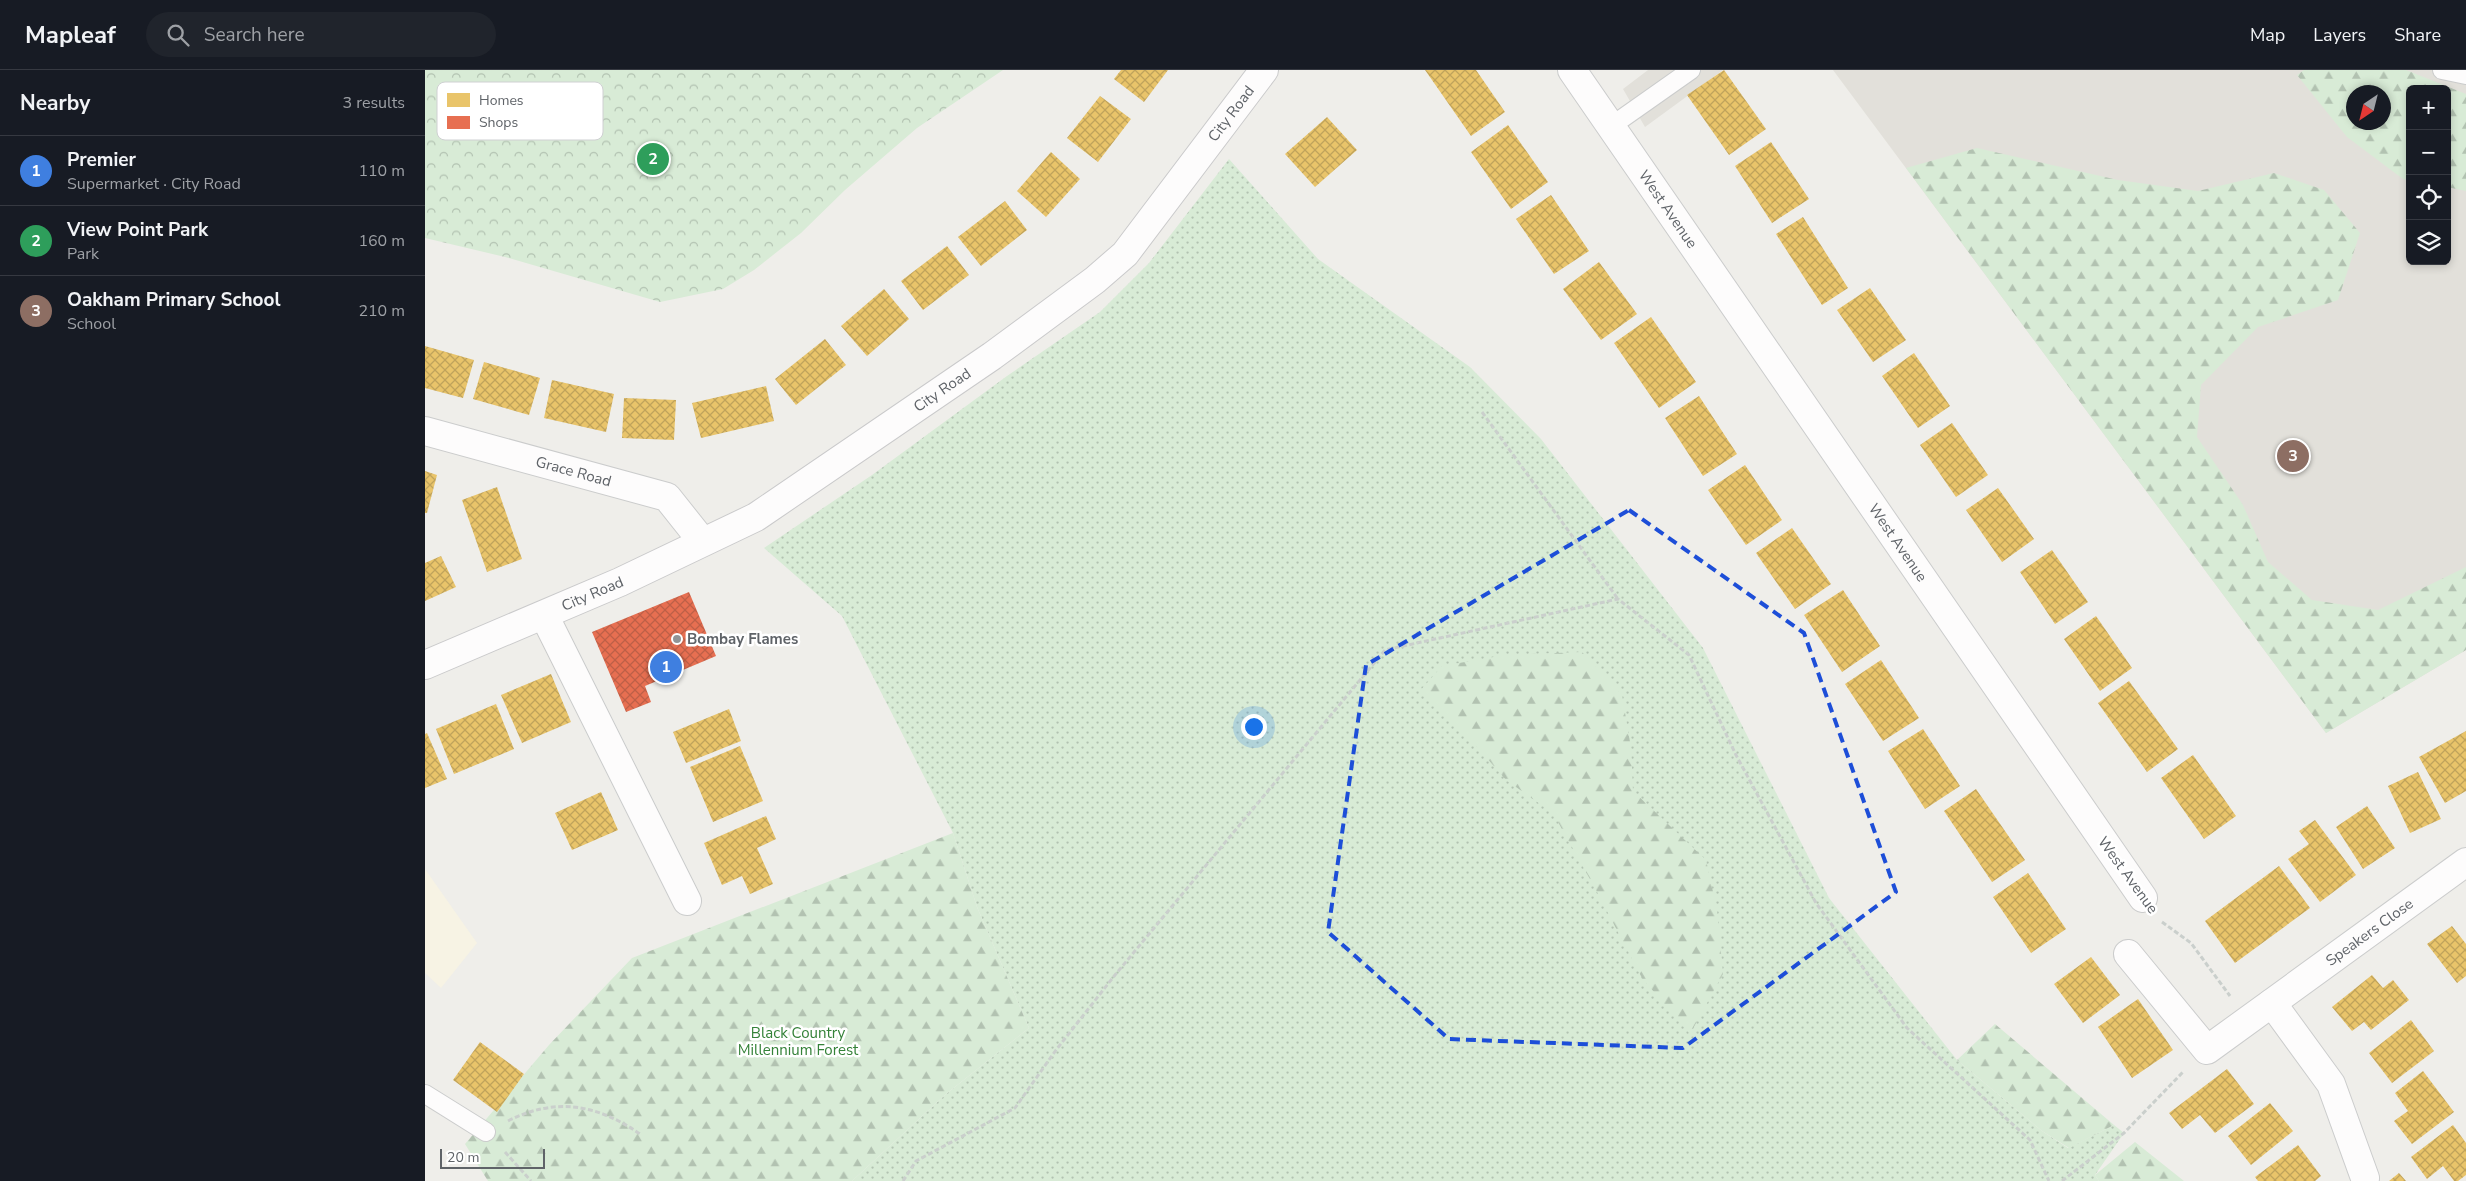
<!DOCTYPE html>
<meta charset="utf-8">
<style>
:root{--surface:#171b24;--page:#20242c;--text:#f1f3f6;--muted:#9ea1a6;--line:#363941;--accent:#b45309}
body{margin:0;font-family:"Nunito Sans",sans-serif;background:var(--page);color:var(--text)}
.controls{position:absolute;right:15px;top:15px;display:grid;overflow:hidden;border-radius:8px;box-shadow:0 2px 8px #0003}
.controls button{width:45px;height:45px;display:grid;place-items:center;padding:0;border:0;border-bottom:1px solid var(--line);background:var(--surface);color:var(--text);font:25px sans-serif}
.compass{position:absolute;left:1921px;top:15px;width:45px;height:45px;border-radius:50%;background:var(--surface);box-shadow:0 2px 8px #0003;rotate:215deg}
.scale{position:absolute;left:15px;bottom:12px;width:105px;box-sizing:border-box;padding-left:5px;border:2px solid #5f6368;border-top:0;font-size:14px;line-height:18px;white-space:nowrap;color:#5f6368;-webkit-text-stroke:4px #fff;paint-order:stroke}
.you{position:absolute;left:828px;top:656px;width:18px;height:18px;margin:-12px;border:4px solid #fff;border-radius:50%;background:#1a73e8;box-shadow:0 0 0 8px #1a73e833}
.badge{display:grid;place-items:center;width:32px;height:32px;border-radius:50%;background:var(--accent);color:#fff;font-size:16px;font-weight:700}
.pin{position:absolute;translate:-50% -50%;border:2px solid #fff;box-shadow:0 1px 5px #0006}
.list{margin:0;padding:0;list-style:none}
h2{display:flex;justify-content:space-between;align-items:center;height:65px;margin:0;padding:0 20px;font-size:21px}
h2 small{font-size:16px;font-weight:400;color:var(--muted)}
.list li{display:grid;grid-template-columns:32px 1fr auto;gap:15px;align-items:center;box-sizing:border-box;height:70px;padding:0 20px;border-top:1px solid var(--line)}
.list b{display:block;font-size:19px;white-space:nowrap}
.list p{margin:0;font-size:16px;white-space:nowrap;color:var(--muted)}
.list em{font-size:16px;font-style:normal;color:var(--muted)}
.icon{flex:none;width:28px;height:28px;fill:none;stroke:currentColor;stroke-width:2;stroke-linecap:round;stroke-linejoin:round}
.map{position:relative;flex:none;width:2041px;height:1111px;overflow:hidden}
header{display:flex;align-items:center;gap:30px;box-sizing:border-box;height:70px;padding:0 25px;background:var(--surface);border-bottom:1px solid var(--line)}
header strong{font-size:24px}
nav{display:flex;gap:28px;margin-inline-start:auto;font-size:18px}
.search{width:350px;height:45px;background:var(--page);display:flex;align-items:center;gap:12px;box-sizing:border-box;padding:0 18px;border-radius:28px;color:var(--muted);font-size:19px}
main{display:flex}
aside{flex:1;background:var(--surface)}
.map>svg:first-child{display:block}
</style>
<header>
<strong>Mapleaf</strong>
<div class="search"><svg class="icon" aria-label="search" viewBox="0 0 24 24"><circle cx="10" cy="10" r="6"/><path d="M15 15l6 6"/></svg>Search here</div>
<nav><a>Map</a><a>Layers</a><a>Share</a></nav>
</header>
<main>
<aside>
<h2>Nearby<small>3 results</small></h2>
<ul class="list">
<li><span class="badge" style="background:#3f7fe0">1</span><div><b>Premier</b><p>Supermarket · City Road</p></div><em>110 m</em></li>
<li><span class="badge" style="background:#2e9e5b">2</span><div><b>View Point Park</b><p>Park</p></div><em>160 m</em></li>
<li><span class="badge" style="background:#8d6e63">3</span><div><b>Oakham Primary School</b><p>School</p></div><em>210 m</em></li>
</ul>
</aside>
<div class="map">
<svg width="2041" height="1111" viewBox="0 0 2041 1111">
<defs>
<pattern id="grass-dots" width="8" height="8" patternUnits="userSpaceOnUse" patternTransform="scale(1.25)"><rect width="8" height="8" fill="#d8ebd6"/><path d="M2 2h.1M6 6h.1" fill="none" stroke="#b2c2b1" stroke-width="1.8" stroke-linecap="round"/></pattern>
<pattern id="forest-firs" width="22" height="20" patternUnits="userSpaceOnUse" patternTransform="scale(1.25)"><rect width="22" height="20" fill="#d8ebd6"/><path d="M5 1l3.5 6h-7zM16 11l3.5 6h-7z" fill="#b2c2b1"/></pattern>
<pattern id="park-crowns" width="20" height="18" patternUnits="userSpaceOnUse" patternTransform="scale(1.25)"><rect width="20" height="18" fill="#d8ebd6"/><path d="M2 6a3 3 0 1 1 6 0M12 15a3 3 0 1 1 6 0" fill="none" stroke="#b2c2b1"/></pattern>
<pattern id="homes-cross-hatch" width="8" height="8" patternUnits="userSpaceOnUse" patternTransform="scale(1.25)"><rect width="8" height="8" fill="#e9c46a"/><path d="M0 0l8 8M0 8l8-8" fill="none" stroke="#c0a35b"/></pattern>
<pattern id="shops-cross-hatch" width="8" height="8" patternUnits="userSpaceOnUse" patternTransform="scale(1.25)"><rect width="8" height="8" fill="#e76f51"/><path d="M0 0l8 8M0 8l8-8" fill="none" stroke="#be5f47"/></pattern>
</defs>
<rect width="100%" height="100%" fill="#efeeea"/>
<!-- commercial -->
<path fill="#f7f3e4" d="M0,799L52,873L16,918L0,903Z"/>
<!-- education -->
<path fill="#e2e0da" fill-rule="evenodd" d="M1223,0H1298L1220,57L1198,19Z
M1408,0H2041V580L1901,663ZM1985,19H2022V191H1985ZM1928,22H1958V52H1928Z"/>
<!-- grass -->
<path fill="url(#grass-dots)" d="M804,89L893,189L1045,297L1116,369L1278,578L1404,828L1532,990L1617,1061L1643,1078L1689,1055L1699,1063L1670,1105L1674,1111H427L521,1024L604,958L552,837L528,763L417,546L339,478L447,405L582,306L675,242L724,193Z"/>
<!-- forest -->
<path fill="url(#forest-firs)" fill-rule="evenodd" d="M1879,0H1981L2041,24V121L2022,117V19H1985V110L1978,109L1922,67L1872,5ZM1958,22V52H1928V22Z
M1552,78L1693,110L1773,121L1849,103L1899,120L1935,163L1913,230L1833,257L1776,315L1772,367L1818,435L1843,492L1887,530L1953,540L2041,497V580L1901,663L1481,98Z
M1157,582L1197,625L1206,678L1208,721L1281,790L1292,840L1298,904L1265,964L1217,908L1171,820L1128,743L1081,710L1040,663L994,622L1017,596L1080,585Z
M528,763L552,837L604,958L521,1024L427,1111H63L40,1074L124,975L207,888Z
M1570,954L1689,1055L1644,1078L1617,1061L1532,990Z
M1710,1072L1759,1111H1674L1670,1105Z"/>
<!-- park -->
<path fill="url(#park-crowns)" d="M0,0H578L492,58L420,120L376,163L329,200L298,219L235,232L80,187L0,168Z"/>
<!-- homes -->
<path fill="url(#homes-cross-hatch)" d="M696,0H743L719,32L689,9Z
M1000,0H1051L1080,42L1046,66Z
M1299,0L1341,59L1304,85L1262,25Z
M675,26L706,49L673,92L642,68Z
M902,47L932,80L890,117L860,84Z
M1083,55L1123,112L1086,139L1046,82Z
M1346,72L1384,129L1347,153L1310,96Z
M626,82L655,109L621,147L592,121Z
M1126,125L1164,181L1129,204L1091,149Z
M580,131L602,160L556,196L533,167Z
M1378,147L1423,218L1397,235L1351,164Z
M522,176L544,205L498,240L476,211Z
M1174,192L1212,244L1176,270L1138,219Z
M1445,218L1481,270L1448,292L1412,240Z
M459,219L484,249L442,286L416,256Z
M1226,247L1271,312L1234,338L1189,273Z
M400,269L421,295L371,335L350,309Z
M0,276L49,290L38,328L0,318Z
M1489,283L1525,336L1493,358L1457,306Z
M59,292L115,308L104,345L48,329Z
M127,310L189,324L181,362L119,348Z
M341,316L349,351L276,368L267,333Z
M1274,326L1312,384L1278,406L1240,348Z
M199,328L251,330L249,370L197,368Z
M1527,353L1563,405L1531,427L1495,375Z
M1320,395L1357,450L1321,475L1283,420Z
M0,401L12,405L2,443H0Z
M72,417L97,489L62,502L37,430Z
M1573,418L1609,469L1577,492L1541,440Z
M1367,458L1406,514L1370,539L1331,483Z
M1627,480L1663,532L1630,554L1595,502Z
M16,486L31,517L0,531V493Z
M1418,520L1455,576L1417,602L1379,545Z
M1671,546L1707,598L1675,621L1639,569Z
M1456,590L1494,648L1458,671L1420,614Z
M126,604L146,652L97,673L76,625Z
M1704,611L1753,679L1722,702L1673,633Z
M71,634L89,679L29,704L11,659Z
M304,639L316,671L261,693L248,662Z
M1498,659L1535,716L1500,739L1463,681Z
M2041,661V721L2020,733L1994,687Z
M2,663L22,709L0,718V664Z
M315,676L338,731L288,752L265,697Z
M1768,685L1811,746L1779,769L1736,708Z
M1993,702L2016,749L1985,763L1963,716Z
M1551,719L1600,790L1567,812L1519,741Z
M176,722L193,760L147,780L130,743Z
M1942,736L1970,778L1938,799L1911,757Z
M341,746L351,769L332,778L348,814L325,824L317,806L297,815L279,773Z
M1890,750L1931,805L1895,832L1863,789L1884,774L1874,761Z
M1854,796L1885,838L1810,893L1780,851Z
M1603,803L1641,859L1606,883L1568,827Z
M2027,856L2041,874V906L2032,913L2002,874Z
M1666,887L1695,925L1658,953L1629,914Z
M1947,905L1958,918L1968,910L1984,930L1946,960L1939,952L1927,961L1907,937Z
M1713,929L1748,980L1707,1008L1673,957Z
M1986,950L2009,981L1967,1013L1944,983Z
M55,972L99,1004L72,1042L28,1010Z
M1802,999L1829,1034L1790,1063L1775,1045L1757,1059L1744,1043Z
M1998,1001L2029,1042L1987,1074L1969,1051L1983,1041L1970,1023Z
M1845,1033L1868,1061L1826,1095L1803,1066Z
M2028,1055L2041,1073V1105L2033,1111H2029L2018,1096L2002,1109L1986,1087Z
M1873,1075L1896,1106L1890,1111H1833L1830,1107Z
M1974,1103L1981,1111H1964Z"/>
<!-- shops -->
<path fill="url(#shops-cross-hatch)" d="M264,522L291,586L220,616L226,632L201,642L167,562Z"/>
<g fill="none" stroke-linecap="round" stroke-linejoin="round">
<!-- lane casing -->
<g stroke="#cbcccc" stroke-width="20">
<path id="lane" d="M2017,0L2041,5
M1185,57L1266,0
M0,1024L61,1062"/>
</g>
<!-- street casing -->
<g stroke="#cbcccc" stroke-width="30">
<g id="street">
<path id="s1" d="M1147,0L1718,828"/>
<path id="s2" d="M0,361L242,427L277,471"/>
<path d="M119,545L262,831"/>
<path id="s3" d="M1703,884L1782,980L2041,792"/>
<path d="M1847,933L1906,1014L1940,1108"/>
</g>
</g>
<!-- secondary casing -->
<g stroke="#cacacb" stroke-width="30">
<g id="secondary">
<path id="s4" d="M0,595L195,512L331,447L567,286L670,210L700,184L839,0"/>
</g>
</g>
<!-- path -->
<path stroke="#cacfcc" stroke-width="3" stroke-dasharray="5 2.5" stroke-linecap="butt" d="M1057,342L1193,529
M1737,852L1766,873L1805,926
M83,1051C130,1027 172,1034 215,1064
M80,1082L106,1111
M478,1111L491,1091L590,1038L631,980L690,905L960,580L1193,529L1264,585L1311,685L1391,833L1482,958L1605,1070L1624,1111
M1637,1111L1699,1063L1759,1001"/>
<!-- lane -->
<use href="#lane" stroke="#fdfcfc" stroke-width="18"/>
<!-- street -->
<use href="#street" stroke="#fdfcfc" stroke-width="28"/>
<!-- secondary -->
<use href="#secondary" stroke="#fdfcfc" stroke-width="28"/>
</g>
<!-- marked area -->
<path fill="none" stroke="#1d4ed8" stroke-width="4" stroke-dasharray="10 6" stroke-linejoin="round" d="M1204,440L1379,563L1471,822L1258,978L1024,969L903,862L941,595Z"/>
<!-- markers -->
<circle fill="#919496" stroke="#fff" stroke-width="2" cx="252" cy="569" r="5"/>
<g text-anchor="middle" dominant-baseline="central" stroke-width="5" stroke-linejoin="round" paint-order="stroke">
<!-- street labels -->
<g font-size="15" fill="#5f6368" stroke="#fff">
<text stroke="none"><textPath href="#s4" startOffset="992">City Road</textPath></text>
<text stroke="none"><textPath href="#s1" startOffset="169">West Avenue</textPath></text>
<text stroke="none"><textPath href="#s4" startOffset="588">City Road</textPath></text>
<text stroke="none"><textPath href="#s2" startOffset="154">Grace Road</textPath></text>
<text stroke="none"><textPath href="#s1" startOffset="574">West Avenue</textPath></text>
<text stroke="none"><textPath href="#s4" startOffset="182">City Road</textPath></text>
<text transform="translate(1703 805) rotate(54)">West Avenue</text>
<text stroke="none"><textPath href="#s3" startOffset="325">Speakers Close</textPath></text>
</g>
<!-- poi labels -->
<g font-size="15" font-weight="bold" fill="#5f6368" stroke="#fff" text-anchor="start">
<text x="262" y="569">Bombay Flames</text>
</g>
<!-- park labels -->
<g font-size="15" fill="#348238" stroke="#fff">
<text x="373" y="963">Black Country<tspan x="373" dy="17">Millennium Forest</tspan></text>
</g>
</g>
<!-- legend -->
<rect x="12" y="12" width="166" height="58" rx="8" fill="#fff" stroke="#cfd0d2" stroke-width="1"/>
<rect x="22" y="23" width="23" height="14" fill="#e9c46a"/>
<rect x="22" y="46" width="23" height="13" fill="#e76f51"/>
<g font-size="14" fill="#5f6368">
<text x="54" y="35">Homes</text>
<text x="54" y="57">Shops</text>
</g>
</svg>
<div class="controls">
<button>+</button>
<button>−</button>
<button><svg class="icon" aria-label="locate" viewBox="0 0 24 24"><circle cx="12" cy="12" r="6"/><path d="M12 2v4M12 18v4M2 12h4M18 12h4"/></svg></button>
<button><svg class="icon" aria-label="layers" viewBox="0 0 24 24"><path d="M12 4l9 5-9 5-9-5zM3 14l9 5 9-5"/></svg></button>
</div>
<svg class="compass" viewBox="-18 -18 36 36"><path d="M0-13l5 13h-10z" fill="#e53935"/><path d="M0 13l5-13h-10z" fill="#9ea1a6"/></svg>
<div class="scale">20 m</div>
<div class="you"></div>
<div class="pin badge" style="left:241px;top:597px;background:#3f7fe0">1</div>
<div class="pin badge" style="left:228px;top:89px;background:#2e9e5b">2</div>
<div class="pin badge" style="left:1868px;top:386px;background:#8d6e63">3</div>
</div>
</main>
